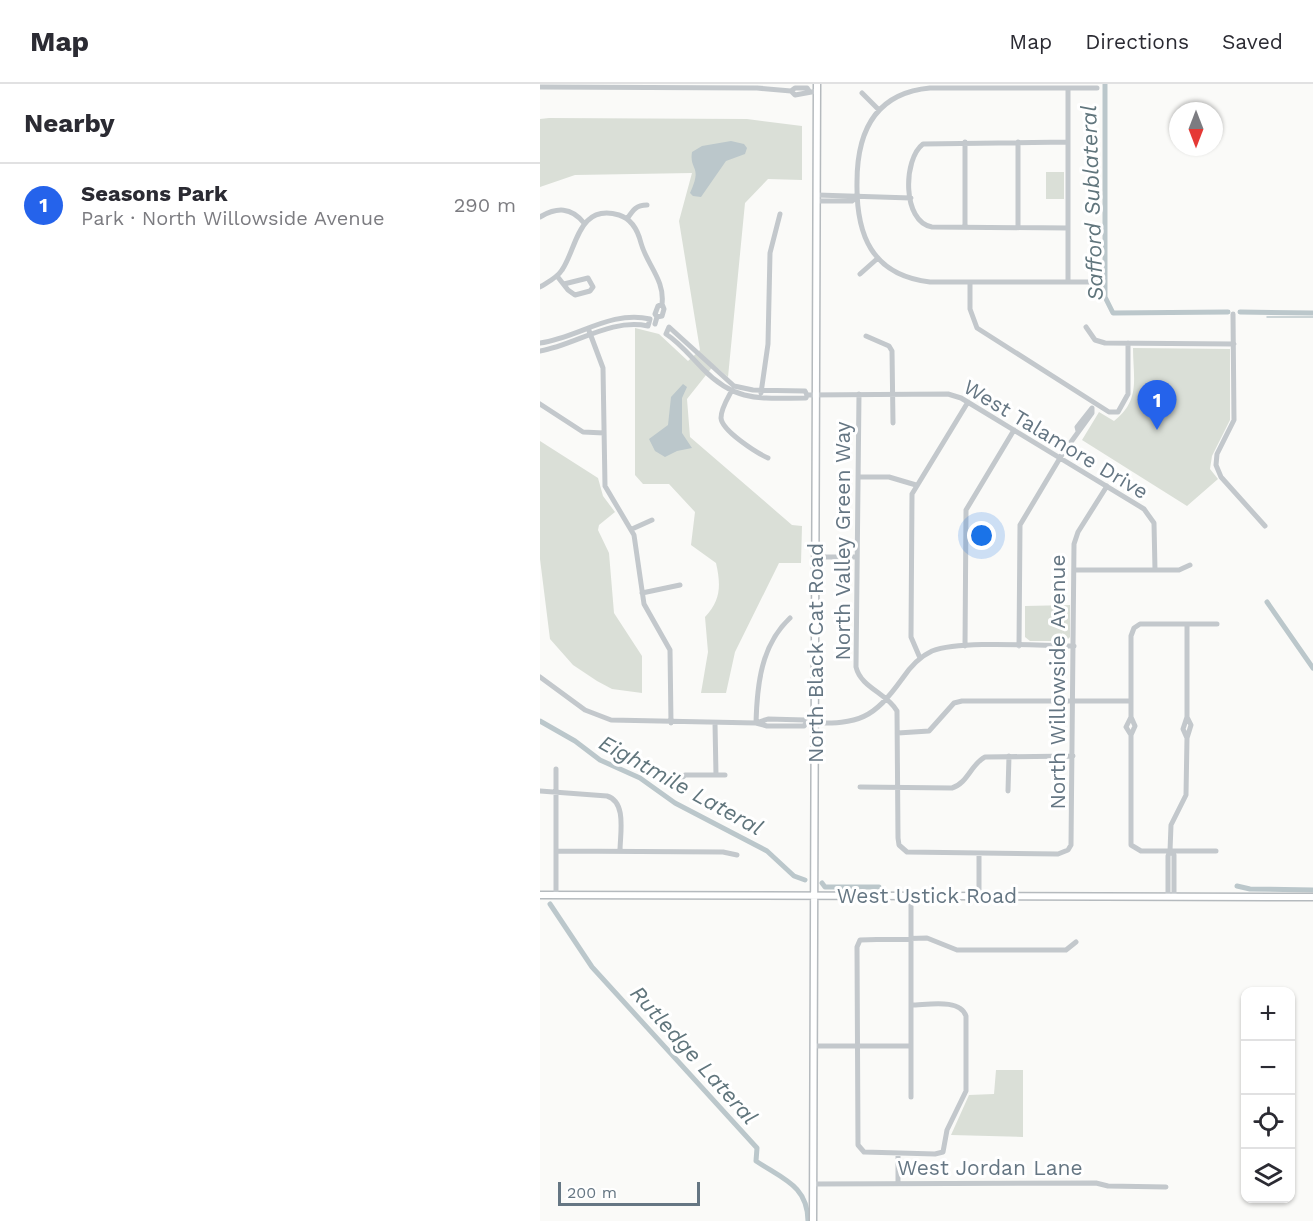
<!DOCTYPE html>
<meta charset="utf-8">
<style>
:root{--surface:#fff;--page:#f2f2f3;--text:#2b2b33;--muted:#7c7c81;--line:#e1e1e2;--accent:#2563eb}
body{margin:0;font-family:"Work Sans",sans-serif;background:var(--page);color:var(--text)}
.controls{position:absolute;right:18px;bottom:18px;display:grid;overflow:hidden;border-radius:12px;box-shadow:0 2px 4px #0004}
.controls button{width:54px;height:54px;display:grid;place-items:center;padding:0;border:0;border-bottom:2px solid var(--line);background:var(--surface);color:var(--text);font:30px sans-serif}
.compass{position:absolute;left:629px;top:18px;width:54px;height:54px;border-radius:50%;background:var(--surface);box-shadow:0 2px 4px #0004;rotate:180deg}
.scale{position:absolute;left:18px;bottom:15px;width:142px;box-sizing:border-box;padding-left:6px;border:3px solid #657683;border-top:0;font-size:16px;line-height:21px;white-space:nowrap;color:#657683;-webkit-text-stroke:4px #fff;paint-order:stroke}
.you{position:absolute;left:442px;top:452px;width:21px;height:21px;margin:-15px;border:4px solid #fff;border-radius:50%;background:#1a73e8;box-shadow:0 0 0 9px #1a73e833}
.badge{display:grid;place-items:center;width:39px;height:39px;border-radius:50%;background:var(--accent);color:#fff;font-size:20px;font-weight:700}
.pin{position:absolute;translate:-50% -50px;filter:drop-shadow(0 2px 3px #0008)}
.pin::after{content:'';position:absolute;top:32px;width:21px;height:18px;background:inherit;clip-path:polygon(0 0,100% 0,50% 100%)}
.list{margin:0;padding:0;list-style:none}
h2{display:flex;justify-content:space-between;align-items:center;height:78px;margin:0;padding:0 24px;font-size:26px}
h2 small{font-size:20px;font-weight:400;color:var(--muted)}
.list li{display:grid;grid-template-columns:39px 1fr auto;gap:18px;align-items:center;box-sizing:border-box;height:84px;padding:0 24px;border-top:2px solid var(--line)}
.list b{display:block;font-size:22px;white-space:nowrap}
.list p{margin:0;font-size:20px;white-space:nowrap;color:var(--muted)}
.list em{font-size:20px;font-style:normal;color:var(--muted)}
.icon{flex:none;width:33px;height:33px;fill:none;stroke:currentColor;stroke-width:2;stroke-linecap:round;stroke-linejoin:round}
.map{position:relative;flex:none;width:773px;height:1137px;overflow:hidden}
header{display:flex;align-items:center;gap:36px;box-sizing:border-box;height:84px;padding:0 30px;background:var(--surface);border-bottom:2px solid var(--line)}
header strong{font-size:28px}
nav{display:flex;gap:33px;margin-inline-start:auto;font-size:21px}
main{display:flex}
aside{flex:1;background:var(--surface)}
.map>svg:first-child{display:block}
</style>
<header>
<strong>Map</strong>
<nav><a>Map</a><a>Directions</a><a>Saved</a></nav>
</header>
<main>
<aside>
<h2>Nearby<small></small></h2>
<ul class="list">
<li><span class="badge">1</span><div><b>Seasons Park</b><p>Park · North Willowside Avenue</p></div><em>290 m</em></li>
</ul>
</aside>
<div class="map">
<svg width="773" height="1137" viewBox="0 0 773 1137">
<rect width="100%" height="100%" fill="#fafaf8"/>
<!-- green -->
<path fill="#dadfd7" d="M9,34L207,35L262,42V96L228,95L205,119L188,293L174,281L147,315L150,353L252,441L262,442L261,479H239L195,568L186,609H161L168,568L165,533C181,516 181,501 176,479L151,461L155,428L129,400H103L95,391V244L119,250L148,277L160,266L139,137L152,89L35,91L0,103V35Z
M506,88H524V115H506Z
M593,264L690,265V336L672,372L670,385L678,395L647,422L542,356L559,328L574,337C601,316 593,294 593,264Z
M0,357L58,394L63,412L75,428L59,441L58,446L69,469L74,529L102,572V609L72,605L57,597L33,581L10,555L0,475Z
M530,521V553L526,557H490L485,553V522Z
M456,986H483V1053L411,1051L429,1011L454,1010Z"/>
<!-- water -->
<path fill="#bbc7cb" d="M191,57L204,60L207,64L205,70L186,77L161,113L153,112L150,109C163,81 149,87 152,68L162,62Z
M143,300L147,303L142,314V349L152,364L137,367L125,373L115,367L109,355L128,341L131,313Z"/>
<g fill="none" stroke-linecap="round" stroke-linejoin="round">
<!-- stream -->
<path stroke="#bbc7cb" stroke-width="1.5" d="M727,233H773"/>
<!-- canal -->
<path stroke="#bbc7cb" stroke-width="5" d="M565,0V213L573,229L688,228
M700,228L773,229
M727,518L773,584
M0,637L35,657L60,676L100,694L135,719L227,767L254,792L265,796
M282,799L285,803H339
M697,802L710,805L773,806
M10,820L52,883L217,1064L216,1077C243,1095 268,1102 268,1137"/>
<!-- major casing -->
<g stroke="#b5babe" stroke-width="9">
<path id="major" d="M0,811L773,813
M273,1137L277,0"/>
</g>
<!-- minor -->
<path stroke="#c3c8cc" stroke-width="5" d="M0,3L217,4L251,7
M557,4H390C335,9 317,48 317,98C316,150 331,191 390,198H559
M269,7L267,4H255L251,7L255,11L277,7
M322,9L339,26
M478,58V144
M277,111L371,114
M277,117H312L316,114
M0,133C17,123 31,123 44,139
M87,135C93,126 96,121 107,121
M425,143V58
M528,144L392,143C362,138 363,75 383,60L528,58
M320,190L338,174
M17,192L28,206L35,211L50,207L53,203L48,194L24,200
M430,198V225L437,244L569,328H578L588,310V259
M528,198V4
M0,203C8,198 17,194 22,186C37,164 38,119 79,131C92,135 98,147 101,159C107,181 125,196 122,220
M693,230L694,336L677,370L676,381L681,393L725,442
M115,240L117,233L115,230L118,222L122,220L124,225L122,232L117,233
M129,243L194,302L213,306L265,307L267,311L266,314C221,314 196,319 163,285C151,273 140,259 126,250Z
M546,243L555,256L565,259L694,260
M48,244L63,284L65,402L94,451L104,520L130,566L131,639
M326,252L349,262L352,267L353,339
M0,259C38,254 70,226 110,235L108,242C70,234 36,261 0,267
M192,306C188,314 181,324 181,334C182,347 217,369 228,374
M221,309L228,260L230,169L240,130
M319,310L316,583C321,604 347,609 357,627L358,754L359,761L367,768L518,770L528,766L531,761L534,460L538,448L567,402
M267,311L408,310L421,314L604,425L614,439L615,486
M0,320L43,348L64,349
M318,393H349L376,401
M92,445L112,436
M275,473H317
M534,486H639L650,481
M102,509L140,501
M425,562L426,426L474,346
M479,562L480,441L523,369L552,329V324L537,343L538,347
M380,574L371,553L372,410L428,318
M0,593L45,626L71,636L216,639L227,642H264L266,639L265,636L228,635L216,639
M591,633L595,642L591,651V761L601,767H676
M175,639L176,691
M216,639C217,601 221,561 250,534
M270,639C320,640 333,635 362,595C370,583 379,573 392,567C421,556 500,562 534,562
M358,649L389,647L414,619L422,617H591
M591,651L586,643L591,633V552L594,544L600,540H677
M647,654L643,645L647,633V540
M16,685V811
M137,698L145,691H185
M320,703L412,704C428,699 431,680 445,673L533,672
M0,707L67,712C87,718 80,750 80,767
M468,707L469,672
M16,767L183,768L197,771
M630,767L631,741L646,711L647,654L651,641L647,633
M371,811V1013
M439,811V770
M628,812V772L630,767L634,771V812
M371,921C387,921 420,914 426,932V1007L407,1046L403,1068L395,1070L324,1068L318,1061L317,863L320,856L387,854L417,866H526L536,858
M274,962H371
M358,1097V1070
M274,1100L556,1099L568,1102L626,1103"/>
<!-- major -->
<use href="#major" stroke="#fff" stroke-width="6"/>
</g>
<g text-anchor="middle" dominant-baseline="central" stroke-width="6" stroke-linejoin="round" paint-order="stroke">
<!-- street labels -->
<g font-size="21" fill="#657683" stroke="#fff">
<text transform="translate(516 355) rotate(31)">West Talamore Drive</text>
<text transform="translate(302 457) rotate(-90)">North Valley Green Way</text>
<text transform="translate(275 569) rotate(-90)">North Black Cat Road</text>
<text transform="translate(517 598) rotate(-90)">North Willowside Avenue</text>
<text x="387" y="811">West Ustick Road</text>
<text x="450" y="1083">West Jordan Lane</text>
</g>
<!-- water labels -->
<g font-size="22" font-style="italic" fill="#60757c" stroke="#fff">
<text transform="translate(552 119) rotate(-92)">Safford Sublateral</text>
<text transform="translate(141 701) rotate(29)">Eightmile Lateral</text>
<text transform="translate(154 971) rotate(48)">Rutledge Lateral</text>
</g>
</g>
</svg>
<div class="controls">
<button>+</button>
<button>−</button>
<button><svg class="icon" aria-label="locate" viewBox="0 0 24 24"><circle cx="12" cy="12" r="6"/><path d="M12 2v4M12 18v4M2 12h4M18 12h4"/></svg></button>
<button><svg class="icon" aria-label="layers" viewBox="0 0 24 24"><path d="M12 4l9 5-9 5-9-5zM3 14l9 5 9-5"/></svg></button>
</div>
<svg class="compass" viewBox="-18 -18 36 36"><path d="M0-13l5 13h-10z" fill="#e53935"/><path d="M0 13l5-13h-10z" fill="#7c7c81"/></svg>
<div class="scale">200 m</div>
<div class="you"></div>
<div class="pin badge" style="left:617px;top:346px">1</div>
</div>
</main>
